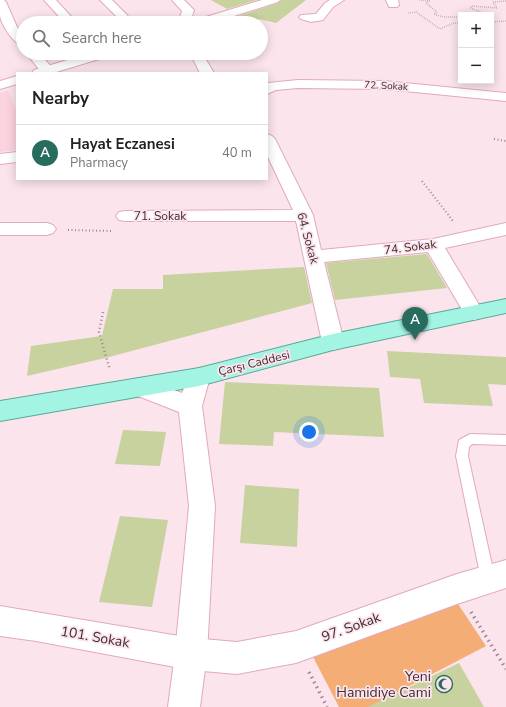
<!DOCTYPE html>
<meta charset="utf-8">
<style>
:root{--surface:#fff;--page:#f6f6f6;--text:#222;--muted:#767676;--line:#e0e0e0;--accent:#286c5f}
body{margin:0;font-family:"Nunito Sans",sans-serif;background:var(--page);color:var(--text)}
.controls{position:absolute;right:12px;top:12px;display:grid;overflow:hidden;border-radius:0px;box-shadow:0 2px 10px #0003}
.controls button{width:36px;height:36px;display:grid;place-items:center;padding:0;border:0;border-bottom:1px solid var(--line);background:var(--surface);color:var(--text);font:20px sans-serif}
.you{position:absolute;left:309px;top:432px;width:14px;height:14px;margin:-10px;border:3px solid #fff;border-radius:50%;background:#1a73e8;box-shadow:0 0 0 6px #1a73e833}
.badge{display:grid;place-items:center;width:26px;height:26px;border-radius:50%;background:var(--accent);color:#fff;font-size:13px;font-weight:700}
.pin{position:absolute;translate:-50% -33px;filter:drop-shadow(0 1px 2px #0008)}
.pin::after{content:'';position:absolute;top:21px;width:14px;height:12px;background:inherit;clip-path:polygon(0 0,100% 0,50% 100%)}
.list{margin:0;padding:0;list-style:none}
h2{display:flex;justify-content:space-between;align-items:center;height:52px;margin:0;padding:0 16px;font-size:17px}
h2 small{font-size:13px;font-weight:400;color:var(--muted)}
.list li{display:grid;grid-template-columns:26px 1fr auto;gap:12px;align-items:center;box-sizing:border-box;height:56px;padding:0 16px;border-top:1px solid var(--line)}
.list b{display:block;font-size:15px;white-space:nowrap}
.list p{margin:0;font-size:13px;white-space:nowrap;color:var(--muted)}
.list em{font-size:13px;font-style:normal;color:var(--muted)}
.icon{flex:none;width:22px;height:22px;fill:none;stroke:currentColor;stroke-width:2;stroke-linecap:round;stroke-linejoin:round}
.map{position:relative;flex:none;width:506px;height:707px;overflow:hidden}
.search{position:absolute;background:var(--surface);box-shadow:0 2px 10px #0003;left:16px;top:16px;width:252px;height:44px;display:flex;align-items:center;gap:10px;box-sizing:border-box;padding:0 14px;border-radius:22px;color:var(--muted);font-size:15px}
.panel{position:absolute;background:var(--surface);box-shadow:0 2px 10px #0003;left:16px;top:72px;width:252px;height:108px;border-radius:0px}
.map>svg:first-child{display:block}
</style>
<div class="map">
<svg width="506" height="707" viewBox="0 0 506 707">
<rect width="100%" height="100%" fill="#fbe4eb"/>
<!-- built -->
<path fill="#fbd3df" d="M8,90L17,112V150L0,152V93Z"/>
<!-- green -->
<path fill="#f4ad75" d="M454,598L486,646L369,707H339L312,655Z"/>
<!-- building -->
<path fill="#c7d29f" d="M211,0H257L227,9Z
M282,0H306L276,23L259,19L255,23H251L239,16L278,3Z
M427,254L447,288L335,300L326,263Z
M304,267L312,303L105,358L27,376L31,346L102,336L113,289H163V275Z
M387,351L506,357V385L488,384L493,406L424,403L420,379L390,377Z
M225,382L379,388L384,437L274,432L273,446L219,444Z
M123,430L166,432L160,466L115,464Z
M245,485L299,489L297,547L240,543Z
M120,516L168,520L152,607L99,602Z
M459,663L484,707H368Z"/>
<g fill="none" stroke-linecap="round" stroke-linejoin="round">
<!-- service casing -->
<g stroke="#e1aabb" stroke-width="2">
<path id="service" d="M470,434L506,435V445L472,444L469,447L468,456L495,579L493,584L488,586L483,584L481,579L456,456L459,440Z"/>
</g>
<!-- minor casing -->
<g stroke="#e1aabb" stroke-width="2">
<path id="minor" d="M0,0H4L6,2L17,27L23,34V46C13,43 2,26 0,16C0,11 0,5 0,0Z
M44,0H56L77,23H65Z
M100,0H112L127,15L131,21L130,23H116L119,20L118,18Z
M172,0H184L194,10L190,23H178L182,11Z
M330,0H344L333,7L323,20L311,22L301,19L299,17L301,15L316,14L325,3Z
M386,0H398L399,5L397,7H389Z
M26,53H39L54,70L51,73H42Z
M190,53H202L214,73H200Z
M298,80L384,81L506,93V101L384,89L298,88L276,90L267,94L268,83Z
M267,134L272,136L275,139L313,215L321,250L433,239L506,223V235L445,248L484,313L481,318L474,320L467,318L428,252L324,262L344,342L341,348L333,350L325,348L322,342L296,221H125L119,220L116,216L119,212L125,211L293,210L267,155Z
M17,152V162L0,164V154Z
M0,223H47L53,225L56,229L53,233L47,235H0Z
M506,560V588L457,604L296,663L237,674L191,670L36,641L0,636V606L191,638L237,642L296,631L457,574Z"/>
</g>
<!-- tertiary casing -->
<g stroke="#e1aabb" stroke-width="2">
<path id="tertiary" d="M262,0H280L278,2L212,23H194L196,20Z
M91,53H110L109,56L53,73H32L34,70Z
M17,76V84L0,89V81Z
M199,368L207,371L210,377L202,406L215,506L207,654L200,707H168L175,654L189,506L179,412L133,394L129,387L133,380L141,378L182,393L191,371Z"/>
</g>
<!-- primary casing -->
<g stroke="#59a99a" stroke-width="2">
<path id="primary" d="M506,299V313L333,350L199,386L0,421V401L199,368L333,334Z"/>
</g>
<!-- path-far3 -->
<path stroke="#9e878f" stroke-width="1.5" stroke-dasharray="0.5 1.5" stroke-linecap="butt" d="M419,0L429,1L426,3L437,12L434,14L443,17H461
M408,13L416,12L440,29L454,23H461
M481,15L479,14L481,12L470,8L472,6L497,8L493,2L506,1
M491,22L506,21"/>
<!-- path-far2 -->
<path stroke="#9e878f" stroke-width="2" stroke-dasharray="1 2.5" stroke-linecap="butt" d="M494,139L506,141
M422,181L453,221
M68,230L113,231"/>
<!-- path-far1 -->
<path stroke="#9e878f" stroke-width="2.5" stroke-dasharray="1 3" stroke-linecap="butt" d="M103,312L99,332L110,370"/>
<!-- path -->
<path stroke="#9e878f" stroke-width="3.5" stroke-dasharray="1.5 4" stroke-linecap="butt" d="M471,612L506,669
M309,672L327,707"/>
<!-- service -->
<use href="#service" fill="#fff" fill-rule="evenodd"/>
<!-- minor -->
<use href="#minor" fill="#fff" fill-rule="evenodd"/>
<!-- tertiary -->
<use href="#tertiary" fill="#fff" fill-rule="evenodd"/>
<!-- primary -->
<use href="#primary" fill="#a3f4e3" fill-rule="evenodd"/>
</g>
<!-- icons -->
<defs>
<g id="mosque-ring" transform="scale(0.9)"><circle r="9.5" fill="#fbe4eb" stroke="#286c5f" stroke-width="1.5"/><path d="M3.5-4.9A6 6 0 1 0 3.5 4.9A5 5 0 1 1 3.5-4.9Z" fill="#286c5f"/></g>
</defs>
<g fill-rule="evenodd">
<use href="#mosque-ring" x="444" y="684"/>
</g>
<g text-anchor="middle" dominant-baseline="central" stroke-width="3.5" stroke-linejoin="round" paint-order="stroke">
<!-- far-street labels -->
<g font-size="10" fill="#422c34" stroke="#fbe4eb">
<text transform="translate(386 86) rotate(3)">72. Sokak</text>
</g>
<!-- street labels -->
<g font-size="12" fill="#422c34" stroke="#fbe4eb">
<text x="160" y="216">71. Sokak</text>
<text transform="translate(308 238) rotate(75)">64. Sokak</text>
<text transform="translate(410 247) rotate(-7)">74. Sokak</text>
<text transform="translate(254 363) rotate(-14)">Çarşı Caddesi</text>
</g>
<!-- near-street labels -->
<g font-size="14" fill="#422c34" stroke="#fbe4eb">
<text transform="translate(351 627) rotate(-20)">97. Sokak</text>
<text transform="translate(95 637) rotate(10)">101. Sokak</text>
</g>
<!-- near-poi labels -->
<g font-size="14" fill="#422c34" stroke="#fbe4eb" text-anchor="end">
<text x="431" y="676">Yeni<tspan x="431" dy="16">Hamidiye Cami</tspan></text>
</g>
</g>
</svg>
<div class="controls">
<button>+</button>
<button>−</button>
</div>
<div class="you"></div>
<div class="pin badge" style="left:415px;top:340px">A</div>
<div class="search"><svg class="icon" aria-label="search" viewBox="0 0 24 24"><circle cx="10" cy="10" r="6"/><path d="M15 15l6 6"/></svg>Search here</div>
<section class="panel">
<h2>Nearby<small></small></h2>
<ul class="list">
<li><span class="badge">A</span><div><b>Hayat Eczanesi</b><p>Pharmacy</p></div><em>40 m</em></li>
</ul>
</section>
</div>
